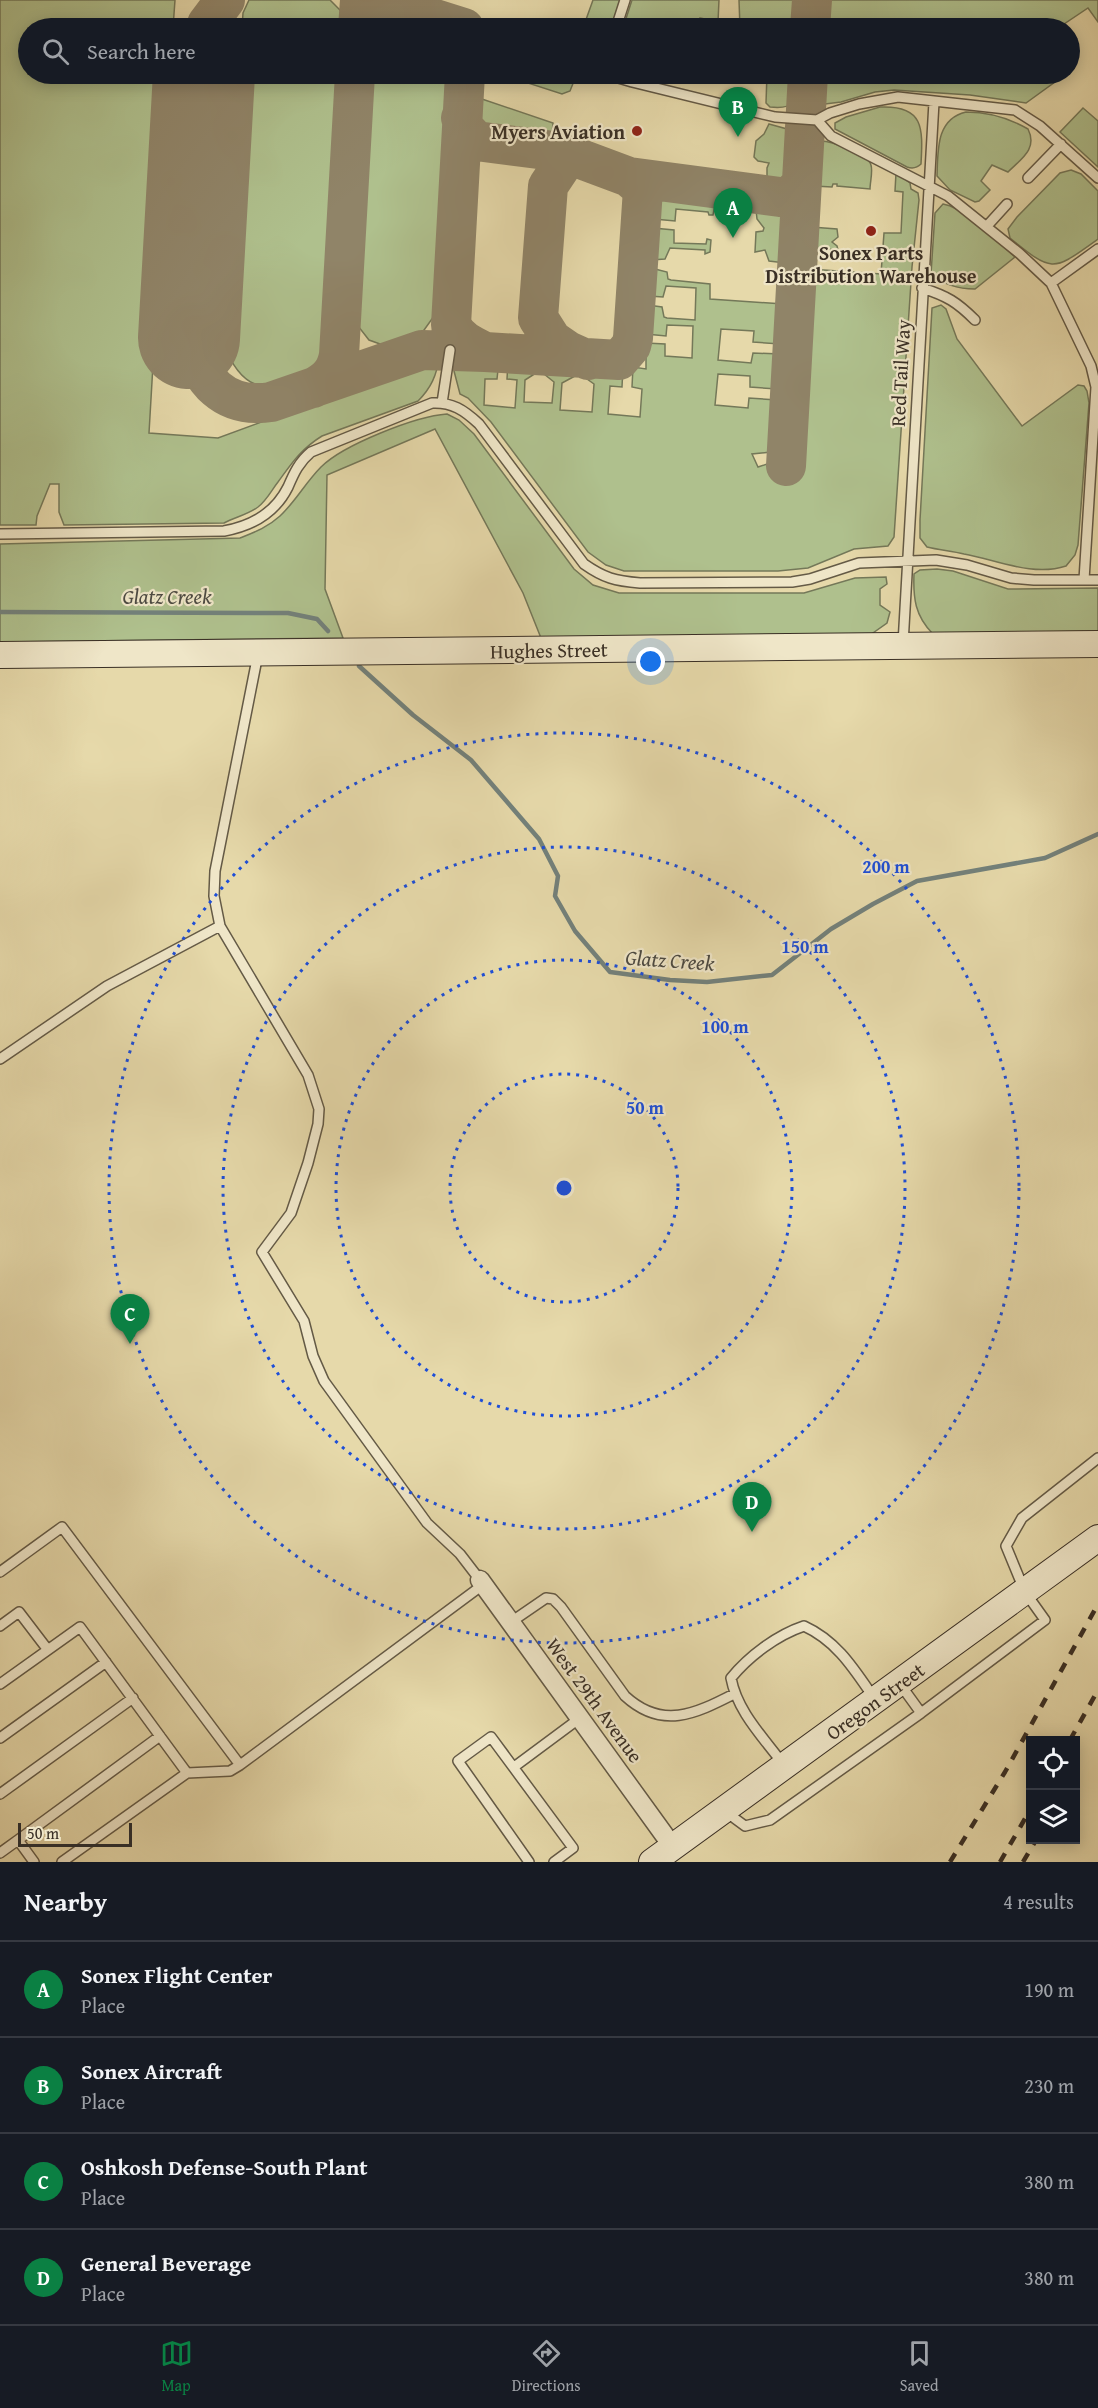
<!DOCTYPE html>
<style>
:root{--surface:#171b24;--page:#242831;--text:#f1f3f6;--muted:#9ea1a6;--line:#363941;--accent:#0b8043}
body{margin:0;font-family:"Gentium Book Plus",serif;background:var(--page);color:var(--text)}
.controls{position:absolute;right:18px;bottom:18px;display:grid;overflow:hidden;border-radius:0px;box-shadow:0 3px 15px #0003}
.controls button{width:54px;height:54px;display:grid;place-items:center;padding:0;border:0;border-bottom:2px solid var(--line);background:var(--surface);color:var(--text);font:30px sans-serif}
.scale{position:absolute;left:18px;bottom:15px;width:114px;box-sizing:border-box;padding-left:6px;border:3px solid #392f25;border-top:0;font-size:16px;line-height:21px;white-space:nowrap;color:#392f25;-webkit-text-stroke:4px #efe6c8;paint-order:stroke}
.you{position:absolute;left:651px;top:662px;width:21px;height:21px;margin:-15px;border:4px solid #fff;border-radius:50%;background:#1a73e8;box-shadow:0 0 0 9px #1a73e833}
.badge{display:grid;place-items:center;width:39px;height:39px;border-radius:50%;background:var(--accent);color:#fff;font-size:20px;font-weight:700}
.pin{position:absolute;translate:-50% -50px;filter:drop-shadow(0 2px 3px #0008)}
.pin::after{content:'';position:absolute;top:32px;width:21px;height:18px;background:inherit;clip-path:polygon(0 0,100% 0,50% 100%)}
.list{margin:0;padding:0;list-style:none}
h2{display:flex;justify-content:space-between;align-items:center;height:78px;margin:0;padding:0 24px;font-size:26px}
h2 small{font-size:20px;font-weight:400;color:var(--muted)}
.list li{display:grid;grid-template-columns:39px 1fr auto;gap:18px;align-items:center;box-sizing:border-box;height:96px;padding:0 24px;border-top:2px solid var(--line)}
.list b{display:block;font-size:22px;white-space:nowrap}
.list p{margin:0;font-size:20px;white-space:nowrap;color:var(--muted)}
.list em{font-size:20px;font-style:normal;color:var(--muted)}
.icon{flex:none;width:33px;height:33px;fill:none;stroke:currentColor;stroke-width:2;stroke-linecap:round;stroke-linejoin:round}
.map{position:relative;flex:none;width:1098px;height:1862px;overflow:hidden}
.search{position:absolute;background:var(--surface);box-shadow:0 3px 15px #0003;left:18px;right:18px;top:18px;height:66px;display:flex;align-items:center;gap:15px;box-sizing:border-box;padding:0 21px;border-radius:33px;color:var(--muted);font-size:22px}
.sheet{height:462px;background:var(--surface)}
nav{display:flex;justify-content:space-around;align-items:center;box-sizing:border-box;height:84px;border-top:2px solid var(--line);background:var(--surface);font-size:16px;color:var(--muted)}
nav a{display:grid;justify-items:center;gap:3px}
nav .on{color:var(--accent)}
.map>svg:first-child{display:block}
</style>
<div class="map">
<svg width="1098" height="1862" viewBox="0 0 1098 1862">
<rect width="100%" height="100%" fill="#e6d9aa"/>
<filter id="stains"><feTurbulence type="fractalNoise" baseFrequency=".00333" numOctaves="4"/><feColorMatrix values="0 0 0 0 .2 0 0 0 0 .09 0 0 0 0 .02 0 0 0 .5 -.17"/></filter>
<radialGradient id="worn" r=".72"><stop offset=".6" stop-color="#630" stop-opacity="0"/><stop offset="1" stop-color="#630" stop-opacity=".3"/></radialGradient>
<!-- green -->
<path fill="#afc08d" stroke="#747859" stroke-width="1.5" d="M0,0H175L173,28H28V74H170L149,433L218,438L439,357C437,375 431,388 418,401L322,436C301,449 292,463 278,482C271,491 267,500 258,507C247,515 235,517 224,523L64,525L59,512V484H50L37,516L36,525H0Z
M249,0H330L342,12L345,28H242L243,13Z
M593,0H620L611,28H583Z
M632,0H719L718,22L700,18L697,28H623Z
M739,0H799L798,28H740Z
M824,0H1098V22L1088,8L1058,28H822Z
M239,74H343L327,349L313,375C267,396 241,392 223,342Z
M368,74H457L442,305L419,337L392,345L380,344L369,340L358,326L354,314Z
M500,74H568L576,76L570,91L562,94Z
M767,74H796C795,98 800,110 770,107L766,103Z
M820,74H835L838,77L842,74L853,76L854,74H1066L1026,103L970,95L894,90L875,92L841,102L825,104L819,99Z
M476,97L553,123L552,136L482,130L473,114V99Z
M880,107C924,105 923,128 921,164C917,168 913,169 907,167L835,129V123L846,117Z
M1083,108L1098,121V167L1060,132Z
M966,112C988,112 1009,118 1028,129C1038,149 1021,159 1008,172L992,165L981,181L990,190L979,201L975,202L950,190L937,176C938,150 936,119 966,112Z
M769,124L787,129L792,136L790,178L787,185L781,187L767,186V168L769,163L758,161L754,157L756,141L764,134Z
M821,141C831,141 869,155 871,165C873,172 870,182 870,189L837,186V184H833L832,187L814,186L816,145Z
M1071,170L1081,174L1098,191V239C1053,271 1054,274 1010,238L1008,229L1017,217L1060,173Z
M896,173L910,183L911,189L918,193L919,200L912,267L894,537L888,546L854,549L808,568L778,571H624L606,565L588,552L491,422L468,398L460,394L454,371L462,357L499,360L497,379H485L484,405L515,408L517,380L507,379L508,361H536V373L525,380L524,402L552,403L554,382L544,374L545,362L575,364V376L562,383L560,410L592,412L594,384L583,376V364L623,367L622,387L610,386L608,414L640,417L642,389L632,387L633,367L646,369V343L665,344V356L692,358L693,326L667,325L666,336L646,334L648,305L662,307L664,317L667,318L695,320L696,288L666,286L663,297L649,296L651,268L667,272L668,279L671,280L710,284V299L783,304L780,344L753,342L754,331L721,329L718,360L751,363L753,353L780,354L777,389L750,387V376L718,374L715,405L748,408L749,398L777,400L774,447L771,452L752,454L758,467L773,462V471H797L810,269L881,274L884,233H901L903,192L895,191Z
M664,187L717,195L713,215H709L708,212L676,209L675,221L654,219L655,195Z
M755,201L779,205L787,212L785,263L769,261L765,250L755,252L756,232L763,231L764,228L757,219Z
M943,204C966,208 998,242 1015,257L975,289C958,289 944,285 931,274L935,213Z
M811,227L837,229L838,237L832,242L837,246L838,250L810,248Z
M653,228L674,230V243L706,244L707,239L711,240L710,252L705,254V250L670,248L665,259L651,260Z
M941,305L946,309L957,339L1022,426L1078,385L1084,386L1087,391L1089,403L1078,545L1075,555L1066,566C1033,577 997,560 964,554C952,551 939,550 927,547L920,538V520L932,308Z
M447,414L459,420L474,434L574,569L593,585L619,593H804L855,578L886,577L887,584L880,589V605L890,612L887,623L870,635L541,638L523,593L435,429L327,475L325,589L343,638L0,642V544L240,538C255,532 268,527 280,516C295,502 306,482 321,467C343,445 416,416 447,414Z
M937,569L953,571L1008,589L1098,588V631L933,634C915,616 913,598 914,574L920,570Z"/>
<g fill="none" stroke-linecap="round" stroke-linejoin="round">
<!-- stream -->
<path stroke="#73817b" stroke-width="4.5" d="M0,612L288,613L317,619L328,631
M359,666L413,715L471,760L539,839L558,876L555,896L575,931L610,972L670,980L707,982L772,975L831,929L873,904L917,881L1045,858L1098,834"/>
<!-- taxiway -->
<path stroke="#908468" stroke-width="40" d="M374,0L464,28
M207,24L225,0
M358,28L360,0
M810,28L812,0
M461,118L465,129L476,141L562,152L629,177L643,189L633,338L631,346L619,360L485,352C470,345 459,340 451,325L465,74
M575,157L564,162L548,186L538,318L552,340L568,351L588,360
M629,177L780,197H789L801,185
M189,338C200,381 224,409 271,402L422,350L485,352
M313,388C328,380 336,372 339,355L355,74
M786,466L808,74"/>
<!-- runway -->
<path stroke="#908468" stroke-width="102" d="M189,338L204,74"/>
<!-- lane casing -->
<g stroke="#645a46" stroke-width="12">
<path id="lane" d="M616,28L625,0
M605,74L632,82L775,117L817,120L830,113L859,104L898,97L1015,110L1040,126L1098,178
M817,120L831,136L948,196L1019,253L1051,283L1098,249
M1028,178L1061,144
M987,226L1007,204
M1051,283L1091,366L1096,387L1084,580
M922,288C947,296 957,302 975,320
M442,403L450,350
M0,534L224,531C252,526 275,513 288,487C294,473 299,462 311,452L432,403C452,402 464,410 479,424L584,564C604,578 615,581 640,583L792,582L810,579L859,563L936,560L967,565L1011,578L1034,580H1098
M903,644L934,102
M220,926L308,1075L319,1109L318,1124L308,1163L291,1213L262,1252L304,1321L313,1356L324,1381L427,1523L460,1554L480,1580
M0,1059L107,986L220,926L214,896L215,871L258,654
M0,1572L62,1527L240,1765
M511,1622L546,1598L553,1599L561,1607L625,1696C662,1730 695,1714 734,1694
M0,1626L19,1612L48,1650
M0,1684L80,1627L187,1773L62,1862
M900,1684L921,1713
M0,1738L106,1662
M783,1764C763,1737 737,1711 731,1678C749,1656 777,1635 804,1626C837,1641 854,1669 874,1698
M514,1767L580,1718
M187,1773L230,1771L240,1765L484,1584
M0,1794L133,1698
M726,1812L745,1826L770,1820L921,1713L1045,1620L1025,1592L1006,1546L1022,1518L1098,1458
M18,1840L160,1736
M0,1853L18,1840L34,1862
M529,1862L458,1761L491,1737L573,1848L554,1862"/>
</g>
<!-- street casing -->
<g stroke="#645a46" stroke-width="21">
<path id="street" d="M480,1580L673,1847"/>
</g>
<!-- secondary casing -->
<g stroke="#392f25" stroke-width="28">
<path id="secondary" d="M0,655L1098,644
M652,1862L1098,1538"/>
</g>
<!-- lane -->
<use href="#lane" stroke="#efe6c8" stroke-width="9"/>
<!-- street -->
<use href="#street" stroke="#efe6c8" stroke-width="18"/>
<!-- secondary -->
<use href="#secondary" stroke="#efe6c8" stroke-width="26"/>
<!-- rail -->
<path stroke="#392f25" stroke-width="4.5" stroke-dasharray="10 10" stroke-linecap="butt" d="M1070,1740L1098,1690
M950,1862L1005,1772L1098,1604
M1000,1862L1030,1810
M1023,1862L1036,1840"/>
</g>
<!-- distance rings -->
<g fill="none" stroke="#1d4ed8" stroke-width="3" stroke-dasharray="3 6">
<circle cx="564" cy="1188" r="114"/>
<circle cx="564" cy="1188" r="228"/>
<circle cx="564" cy="1188" r="341"/>
<circle cx="564" cy="1188" r="455"/>
</g>
<!-- markers -->
<g fill="#8f2418" stroke="#efe6c8" stroke-width="2">
<circle cx="637" cy="131" r="6"/>
<circle cx="871" cy="231" r="6"/>
</g>
<g text-anchor="middle" dominant-baseline="central" stroke-width="4.5" stroke-linejoin="round" paint-order="stroke">
<!-- poi labels -->
<g font-size="20" font-weight="bold" fill="#392f25" stroke="#efe6c8" text-anchor="end">
<text x="625" y="131">Myers Aviation</text>
<text x="871" y="252" text-anchor="middle">Sonex Parts<tspan x="871" dy="23">Distribution Warehouse</tspan></text>
</g>
<!-- street labels -->
<g font-size="20" fill="#392f25" stroke="#efe6c8">
<text transform="translate(900 373) rotate(-87)">Red Tail Way</text>
<text transform="translate(549 650) rotate(-1)">Hughes Street</text>
<text transform="translate(595 1700) rotate(54)">West 29th Avenue</text>
<text transform="translate(875 1701) rotate(-36)">Oregon Street</text>
</g>
<!-- water labels -->
<g font-size="21" font-style="italic" fill="#4c4a42" stroke="#efe6c8">
<text x="167" y="596">Glatz Creek</text>
<text transform="translate(670 960) rotate(4)">Glatz Creek</text>
</g>
</g>
<circle cx="564" cy="1188" r="9" fill="#1d4ed8" stroke="#efe6c8" stroke-width="3"/>
<g font-size="18" text-anchor="middle" font-weight="bold" fill="#1d4ed8" stroke="#efe6c8" stroke-width="4.5" stroke-linejoin="round" paint-order="stroke">
<text x="886" y="873">200 m</text>
<text x="805" y="953">150 m</text>
<text x="725" y="1033">100 m</text>
<text x="645" y="1114">50 m</text>
</g>
<rect width="100%" height="100%" filter="url(#stains)"/>
<rect width="100%" height="100%" fill="url(#worn)"/>
</svg>
<div class="controls">
<button><svg class="icon" aria-label="locate" viewBox="0 0 24 24"><circle cx="12" cy="12" r="6"/><path d="M12 2v4M12 18v4M2 12h4M18 12h4"/></svg></button>
<button><svg class="icon" aria-label="layers" viewBox="0 0 24 24"><path d="M12 4l9 5-9 5-9-5zM3 14l9 5 9-5"/></svg></button>
</div>
<div class="scale">50 m</div>
<div class="you"></div>
<div class="pin badge" style="left:733px;top:238px">A</div>
<div class="pin badge" style="left:738px;top:137px">B</div>
<div class="pin badge" style="left:130px;top:1344px">C</div>
<div class="pin badge" style="left:752px;top:1532px">D</div>
<div class="search"><svg class="icon" aria-label="search" viewBox="0 0 24 24"><circle cx="10" cy="10" r="6"/><path d="M15 15l6 6"/></svg>Search here</div>
</div>
<section class="sheet">
<h2>Nearby<small>4 results</small></h2>
<ul class="list">
<li><span class="badge">A</span><div><b>Sonex Flight Center</b><p>Place</p></div><em>190 m</em></li>
<li><span class="badge">B</span><div><b>Sonex Aircraft</b><p>Place</p></div><em>230 m</em></li>
<li><span class="badge">C</span><div><b>Oshkosh Defense-South Plant</b><p>Place</p></div><em>380 m</em></li>
<li><span class="badge">D</span><div><b>General Beverage</b><p>Place</p></div><em>380 m</em></li>
</ul>
</section>
<nav>
<a class="on"><svg class="icon" aria-label="map" viewBox="0 0 24 24"><path d="M3 6l6-2 6 2 6-2v14l-6 2-6-2-6 2zM9 4v14M15 6v14"/></svg>Map</a>
<a><svg class="icon" aria-label="directions" viewBox="0 0 24 24"><path d="M12 3l9 9-9 9-9-9zM9 14v-3h6M13 9l2 2-2 2"/></svg>Directions</a>
<a><svg class="icon" aria-label="saved" viewBox="0 0 24 24"><path d="M7 4h10v16l-5-4-5 4z"/></svg>Saved</a>
</nav>
